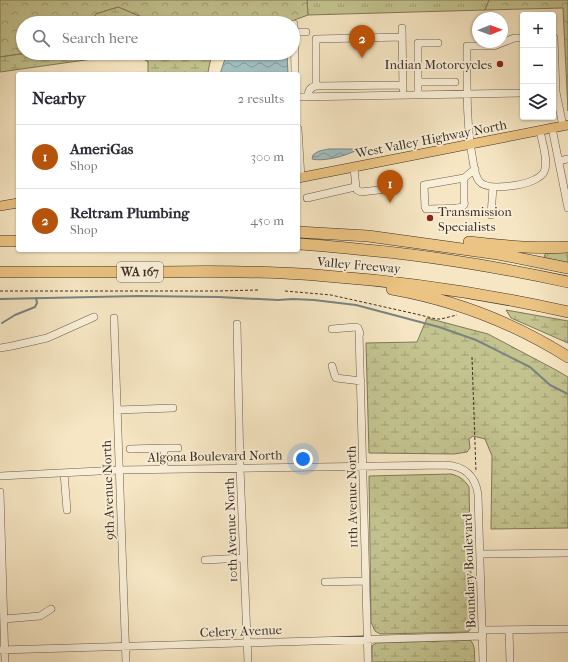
<!DOCTYPE html>
<meta charset="utf-8">
<style>
:root{--surface:#fff;--page:#f7f7f7;--text:#2b2b33;--muted:#7c7c81;--line:#e1e1e2;--accent:#b45309}
body{margin:0;font-family:"IM FELL French Canon",serif;background:var(--page);color:var(--text)}
.controls{position:absolute;right:12px;top:12px;display:grid;overflow:hidden;border-radius:4px;box-shadow:0 1px 3px #0004}
.controls button{width:36px;height:36px;display:grid;place-items:center;padding:0;border:0;border-bottom:1px solid var(--line);background:var(--surface);color:var(--text);font:20px sans-serif}
.compass{position:absolute;left:472px;top:12px;width:36px;height:36px;border-radius:50%;background:var(--surface);box-shadow:0 1px 3px #0004;rotate:89deg}
.you{position:absolute;left:303px;top:459px;width:14px;height:14px;margin:-10px;border:3px solid #fff;border-radius:50%;background:#1a73e8;box-shadow:0 0 0 6px #1a73e833}
.badge{display:grid;place-items:center;width:26px;height:26px;border-radius:50%;background:var(--accent);color:#fff;font-size:13px;font-weight:700}
.pin{position:absolute;translate:-50% -33px;filter:drop-shadow(0 1px 2px #0008)}
.pin::after{content:'';position:absolute;top:21px;width:14px;height:12px;background:inherit;clip-path:polygon(0 0,100% 0,50% 100%)}
.list{margin:0;padding:0;list-style:none}
h2{display:flex;justify-content:space-between;align-items:center;height:52px;margin:0;padding:0 16px;font-size:17px}
h2 small{font-size:13px;font-weight:400;color:var(--muted)}
.list li{display:grid;grid-template-columns:26px 1fr auto;gap:12px;align-items:center;box-sizing:border-box;height:64px;padding:0 16px;border-top:1px solid var(--line)}
.list b{display:block;font-size:15px;white-space:nowrap}
.list p{margin:0;font-size:13px;white-space:nowrap;color:var(--muted)}
.list em{font-size:13px;font-style:normal;color:var(--muted)}
.icon{flex:none;width:22px;height:22px;fill:none;stroke:currentColor;stroke-width:2;stroke-linecap:round;stroke-linejoin:round}
.map{position:relative;flex:none;width:568px;height:662px;overflow:hidden}
.search{position:absolute;background:var(--surface);box-shadow:0 1px 3px #0004;left:16px;top:16px;width:284px;height:44px;display:flex;align-items:center;gap:10px;box-sizing:border-box;padding:0 14px;border-radius:22px;color:var(--muted);font-size:15px}
.panel{position:absolute;background:var(--surface);box-shadow:0 1px 3px #0004;left:16px;top:72px;width:284px;height:180px;border-radius:4px}
.map>svg:first-child{display:block}
</style>
<div class="map">
<svg width="568" height="662" viewBox="0 0 568 662">
<defs>
<pattern id="grass-tufts" width="24" height="20" patternUnits="userSpaceOnUse"><rect width="24" height="20" fill="#c3c38f"/><path d="M3 7l-1-3M5 7V3M7 7l1-3M15 17l-1-3M17 17v-4M19 17l1-3" fill="none" stroke="#a09f75"/></pattern>
<pattern id="forest-crowns" width="20" height="18" patternUnits="userSpaceOnUse"><rect width="20" height="18" fill="#c3c38f"/><path d="M2 6a3 3 0 1 1 6 0M12 15a3 3 0 1 1 6 0" fill="none" stroke="#a09f75"/></pattern>
<pattern id="wetland-marsh" width="20" height="14" patternUnits="userSpaceOnUse"><rect width="20" height="14" fill="#c3c38f"/><path d="M1 5h8M5 5V1M11 12h8M15 12V8" fill="none" stroke="#a09f75"/></pattern>
<pattern id="water-waves" width="16" height="10" patternUnits="userSpaceOnUse"><rect width="16" height="10" fill="#a1bdbe"/><path d="M0 5q4-4 8 0t8 0" fill="none" stroke="#849a9a"/></pattern>
</defs>
<rect width="100%" height="100%" fill="#f6e6c3"/>
<filter id="stains"><feTurbulence type="fractalNoise" baseFrequency=".005" numOctaves="4"/><feColorMatrix values="0 0 0 0 .2 0 0 0 0 .09 0 0 0 0 .02 0 0 0 .5 -.17"/></filter>
<radialGradient id="worn" r=".72"><stop offset=".6" stop-color="#630" stop-opacity="0"/><stop offset="1" stop-color="#630" stop-opacity=".3"/></radialGradient>
<!-- grass -->
<path fill="url(#grass-tufts)" stroke="#80795a" d="M307,0H489L485,10L308,15Z
M568,252V263L545,258L544,256L546,253Z"/>
<!-- forest -->
<path fill="url(#forest-crowns)" stroke="#80795a" d="M0,0H307L308,15L289,22L272,23H156L118,7L96,14L90,23H23V53H27L0,57Z
M489,0H568V111L563,8L485,10Z"/>
<!-- wetland -->
<path fill="url(#wetland-marsh)" stroke="#80795a" d="M118,7L156,23H90L96,14Z
M27,53H212L208,72L207,74H148V62L135,53L0,72V57Z
M506,310L568,321V343L511,318Z
M427,318L488,334L556,370L568,377V528L491,529L492,456L485,439L473,436L469,439L470,448L467,452L454,454L369,453L366,343L417,342Z
M451,474C459,476 464,479 469,487L472,627L468,632L380,634L375,631L371,622L369,476Z
M470,640C476,645 474,655 475,662H372V646L376,643Z"/>
<!-- water -->
<path fill="url(#water-waves)" stroke="#798481" d="M227,53H287L288,74H220Z
M329,149H355V151C345,156 323,162 312,159L313,155C317,151 323,150 329,149Z"/>
<g fill="none" stroke-linecap="round" stroke-linejoin="round">
<!-- stream -->
<path stroke="#798481" stroke-width="2" d="M0,299L139,296L219,297L278,300L293,299L314,300L356,305L439,327L476,340L530,367L550,385L568,394
M2,323L15,315L35,307L37,303L36,298"/>
<!-- minor casing -->
<g stroke="#6b5d4c" stroke-width="8">
<path id="minor" d="M294,24L295,74
M402,28L403,89
M295,32H306
M523,38H514L494,46H467C467,84 466,124 473,161C474,168 475,176 479,181C487,192 524,185 534,180C538,178 542,176 544,172C549,162 542,142 540,131
M553,38H554L556,92L563,126
M418,82H455
M316,86V39L402,37
M418,95V43H438
M298,97L523,93
M308,97C308,91 310,87 316,86L403,85
M552,128L568,208
M298,129L301,178
M559,161L568,159
M354,168L356,188L357,190L361,192L387,189
M464,178V201C464,202 465,204 464,205C461,210 433,208 426,209L425,207L424,185L464,178L475,169
M307,198L355,187
M491,215L493,187
M114,318L126,662
M237,324L240,468L248,662
M332,329L356,327L358,328L360,333
M359,332L368,662
M0,348L12,346L47,338L94,317
M332,366L335,376L336,378L361,381
M117,410L173,408
M130,449L164,448
M164,469V448H178
M64,473L67,510
M0,476L119,470L445,465C464,466 475,475 478,494L483,662
M0,492L5,662
M480,554L568,553
M205,560L244,558
M325,582L366,581
M4,619L40,616L51,609
M483,630L568,629
M509,630L510,662
M0,650L483,636"/>
</g>
<!-- major casing -->
<g stroke="#3d2f25" stroke-width="10">
<path id="major" d="M298,178L568,125
M0,206L18,203"/>
</g>
<!-- highway casing -->
<g stroke="#3d2f25" stroke-width="12">
<path id="highway" d="M298,232L368,236L498,254L568,268
M0,241H18
M469,242C502,246 535,249 568,247
M298,244C317,245 337,247 356,249C428,255 498,267 568,282
M0,272C53,272 107,272 160,272C215,271 271,271 326,276C407,282 488,294 568,312
M392,289C454,300 514,323 568,357"/>
</g>
<!-- path -->
<path stroke="#3d2f25" stroke-width="1" stroke-dasharray="3 2" stroke-linecap="butt" d="M0,291H216L258,290
M285,291L331,295L416,314L436,319H441L457,315
M472,357L476,472"/>
<!-- minor -->
<use href="#minor" stroke="#f9efd8" stroke-width="7"/>
<!-- major -->
<use href="#major" stroke="#ebc382" stroke-width="9"/>
<!-- highway -->
<use href="#highway" stroke="#ebc382" stroke-width="11"/>
</g>
<!-- markers -->
<g fill="#8f2418" stroke="#f9efd8" stroke-width="1.5">
<circle cx="500" cy="64" r="4"/>
<circle cx="430" cy="218" r="4"/>
</g>
<g text-anchor="middle" dominant-baseline="central" stroke-width="3.5" stroke-linejoin="round" paint-order="stroke">
<!-- shield labels -->
<rect fill="#f9efd8" stroke="#75695b" stroke-width="1" x="117" y="262" width="46" height="20" rx="3"/>
<g font-size="12" font-weight="bold" fill="#3d2f25">
<text x="140" y="272">WA 167</text>
</g>
<!-- poi labels -->
<g font-size="13" fill="#3d2f25" stroke="#f9efd8" text-anchor="end">
<text x="492" y="64">Indian Motorcycles</text>
<text x="438" y="211" text-anchor="start">Transmission<tspan x="438" dy="15">Specialists</tspan></text>
</g>
<!-- street labels -->
<g font-size="13" fill="#3d2f25" stroke="#f9efd8">
<text transform="translate(431 139) rotate(-11)">West Valley Highway North</text>
<text transform="translate(359 265) rotate(5)">Valley Freeway</text>
<text transform="translate(215 456) rotate(-1)">Algona Boulevard North</text>
<text transform="translate(108 490) rotate(-92)">9th Avenue North</text>
<text transform="translate(352 497) rotate(-91)">11th Avenue North</text>
<text transform="translate(231 530) rotate(-92)">10th Avenue North</text>
<text transform="translate(469 571) rotate(-92)">Boundary Boulevard</text>
<text transform="translate(241 631) rotate(-2)">Celery Avenue</text>
</g>
</g>
<rect width="100%" height="100%" filter="url(#stains)"/>
<rect width="100%" height="100%" fill="url(#worn)"/>
</svg>
<div class="controls">
<button>+</button>
<button>−</button>
<button><svg class="icon" aria-label="layers" viewBox="0 0 24 24"><path d="M12 4l9 5-9 5-9-5zM3 14l9 5 9-5"/></svg></button>
</div>
<svg class="compass" viewBox="-18 -18 36 36"><path d="M0-13l5 13h-10z" fill="#e53935"/><path d="M0 13l5-13h-10z" fill="#7c7c81"/></svg>
<div class="you"></div>
<div class="pin badge" style="left:390px;top:203px">1</div>
<div class="pin badge" style="left:362px;top:58px">2</div>
<div class="search"><svg class="icon" aria-label="search" viewBox="0 0 24 24"><circle cx="10" cy="10" r="6"/><path d="M15 15l6 6"/></svg>Search here</div>
<section class="panel">
<h2>Nearby<small>2 results</small></h2>
<ul class="list">
<li><span class="badge">1</span><div><b>AmeriGas</b><p>Shop</p></div><em>300 m</em></li>
<li><span class="badge">2</span><div><b>Reltram Plumbing</b><p>Shop</p></div><em>450 m</em></li>
</ul>
</section>
</div>
